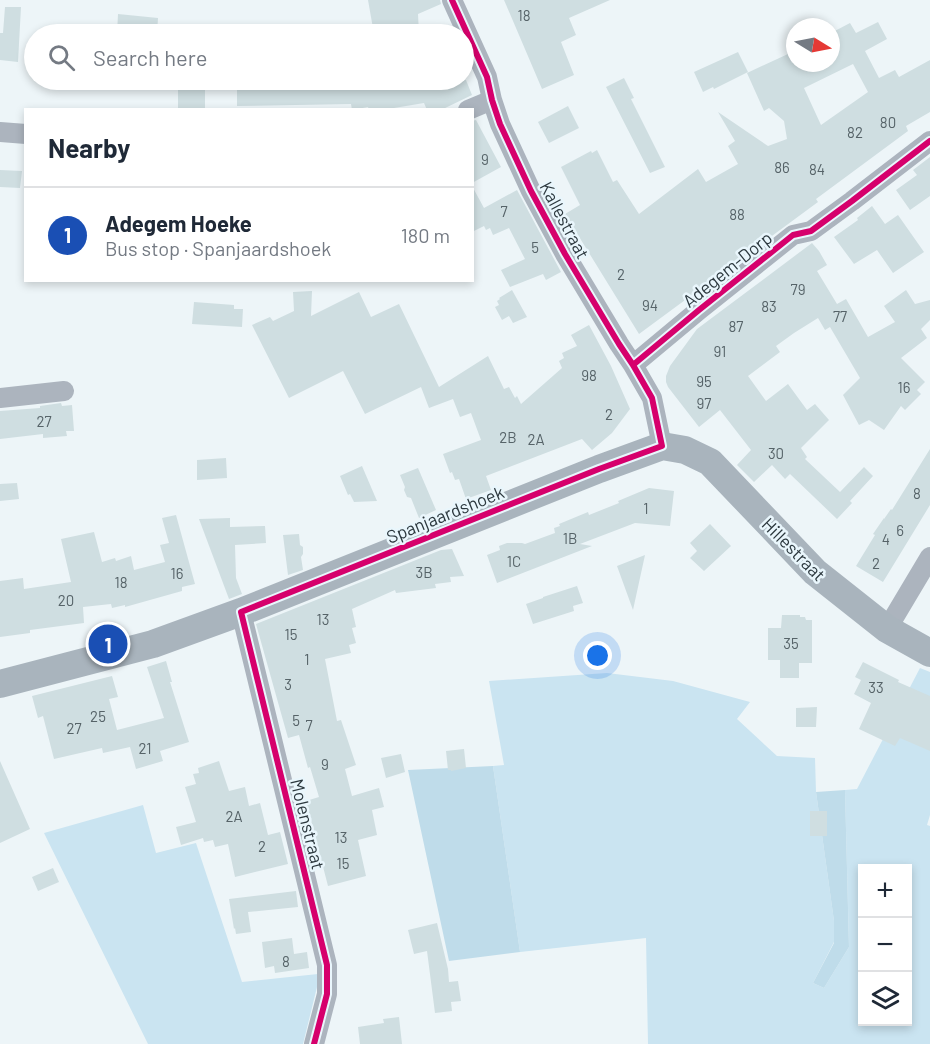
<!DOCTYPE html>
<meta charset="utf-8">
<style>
:root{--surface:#fff;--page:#f2f2f3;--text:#1f2937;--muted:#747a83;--line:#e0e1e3;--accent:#707a7f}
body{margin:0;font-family:Barlow,sans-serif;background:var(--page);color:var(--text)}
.controls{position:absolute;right:18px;bottom:18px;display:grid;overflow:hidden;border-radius:0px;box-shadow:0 3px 9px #0003}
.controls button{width:54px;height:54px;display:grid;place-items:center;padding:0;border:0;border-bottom:2px solid var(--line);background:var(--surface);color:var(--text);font:30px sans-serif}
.compass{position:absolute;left:786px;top:18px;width:54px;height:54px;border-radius:50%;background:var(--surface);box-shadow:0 3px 9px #0003;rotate:100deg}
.you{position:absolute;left:598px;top:656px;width:21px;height:21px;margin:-15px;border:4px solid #fff;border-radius:50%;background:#1a73e8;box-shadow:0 0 0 9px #1a73e833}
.badge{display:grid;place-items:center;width:39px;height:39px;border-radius:50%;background:var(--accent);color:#fff;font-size:20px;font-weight:700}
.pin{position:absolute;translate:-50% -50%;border:3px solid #fff;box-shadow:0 2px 6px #0006}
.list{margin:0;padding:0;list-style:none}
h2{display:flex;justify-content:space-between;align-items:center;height:78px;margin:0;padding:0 24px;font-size:26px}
h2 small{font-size:20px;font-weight:400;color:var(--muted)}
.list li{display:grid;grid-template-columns:39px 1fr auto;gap:18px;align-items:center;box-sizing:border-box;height:96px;padding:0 24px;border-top:2px solid var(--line)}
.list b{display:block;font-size:22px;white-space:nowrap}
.list p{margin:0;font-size:20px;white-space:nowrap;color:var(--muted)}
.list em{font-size:20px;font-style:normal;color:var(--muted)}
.icon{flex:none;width:33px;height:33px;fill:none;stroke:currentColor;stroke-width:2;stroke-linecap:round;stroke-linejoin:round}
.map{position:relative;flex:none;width:930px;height:1044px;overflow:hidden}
.search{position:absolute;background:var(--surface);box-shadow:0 3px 9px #0003;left:24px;top:24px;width:450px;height:66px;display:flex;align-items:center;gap:15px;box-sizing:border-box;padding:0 21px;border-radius:33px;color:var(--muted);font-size:22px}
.panel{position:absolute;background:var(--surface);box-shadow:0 3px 9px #0003;left:24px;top:108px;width:450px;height:174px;border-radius:0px}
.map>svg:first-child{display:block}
</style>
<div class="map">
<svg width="930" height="1044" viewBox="0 0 930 1044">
<rect width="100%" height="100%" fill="#edf5f8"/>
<!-- green -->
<path fill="#cae4f1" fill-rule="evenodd" d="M920,668L930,672V815L927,825L930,826V1044H648L646,938L520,952L493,766L504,765L489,681L607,673L673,681L750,702L737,719L777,756L815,758L816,792L834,921V942L813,983L824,988L849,947L845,790L857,789ZM862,868H908V1022H862Z
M143,805L156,853L196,843L242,982L318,974L317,987L303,1044H148L44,833Z"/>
<!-- forest -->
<path fill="#bfdcea" d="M493,766L520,952L449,961L408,770Z
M845,790L849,947L824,988L813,983L834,943V921L816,792Z"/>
<!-- building -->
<path fill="#cfdee1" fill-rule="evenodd" d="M368,0H440L441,4L418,14L419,34H374Z
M504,0H610L569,18L576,35L561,42L574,75L542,89Z
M5,7H21L18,62L0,60V33H3Z
M118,14L158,18L157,34H117Z
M878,22L887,39L865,51L879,78L895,70L899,77L930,60V112L906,126L908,131L816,199L818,202L639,334L565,214L580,205L561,167L591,151L592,153L597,150L613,182L617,180L639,214L698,169L706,182L738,164L728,146L735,141L718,112L768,146L787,139L784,121L769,108L764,111L747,73L788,54L792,63H831V33L850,23L856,33ZM853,64L868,92L821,125L804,88Z
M738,52L748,72L714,89L713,87L703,92L694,72Z
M624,78L634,98L631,99L665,167L650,173L606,87Z
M178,80H205V108H178Z
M237,80H270L271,82L326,81V89L384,85L383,80H466L472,95L441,110H427L424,103L382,110H369L368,107L352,110L351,104L237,106Z
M568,106L579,128L549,143L538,122Z
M476,120L501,167L472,183V121Z
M930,157V196L910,210L896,190L917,175L913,170Z
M0,170L22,171L20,188L0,187Z
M472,186L484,208L517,190L561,272L546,280L543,274L510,287L501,270L525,259L509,228L493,235L490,228L486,230L484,226L472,232Z
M872,206L885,224L898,215L924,252L893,273L877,250L854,264L834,237L858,220L857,218Z
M812,243L819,251L827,265L817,271L837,304L846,299L868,337L895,322L884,306L906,290L915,304L930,300V320L921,329L927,338L901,358L925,382L917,390L921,394L905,410L901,406L884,430L869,420L859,425L843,395L860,378L830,327L825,330L818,318L794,333L776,346L780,352L748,376L766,401L788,384L807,410L815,404L829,420L801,448L807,457L805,459L840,492L864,467L873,476L850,501L852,503L837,519L790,474L785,479L772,465L754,482L737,465L751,450L720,410L699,427L668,387L666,382V376L670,366L697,329Z
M512,290L527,317L513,323L509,316L502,320L495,307L499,305L497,301L500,299L499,298Z
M312,291L311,316L359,292L371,317L399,304L439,387L488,356L504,389L509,387L515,398L517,396L521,404L562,368L559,361L564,358L562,353L577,346L571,335L589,325L611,366L630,409L612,433L592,450L582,439L486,476L491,490L466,499L459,479L455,480L452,472L450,473L443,454L481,440L471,413L460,417L453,399L429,408L421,387L365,414L343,371L289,398L252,325L270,317L273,321L294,311L293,292Z
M194,302L234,305V309H243L242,327L192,324Z
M61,403L62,406L72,405L74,431H66L67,436L43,438V434L0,439V411L40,408V406Z
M930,449V505L883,582L856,566L875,535L873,534L884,518V519L891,509L892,510Z
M226,458L227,478L197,480V460Z
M362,466L377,501L354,502L350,494L348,495L340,476Z
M418,468L436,510L419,518L411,498L407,497L404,490L405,487L400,475Z
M17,483L19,499L0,501V484Z
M649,488L674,491L670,526L635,523L580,544L592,546L497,583L487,555L500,550L499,546L507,543H522L525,544L555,533L554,528L560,526L559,524L588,512L589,515L619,503L618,501Z
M176,515L195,584L182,587V591L125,607V605L112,608L111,604L83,607L84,623L30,630V633L0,637V581L23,578L24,589L71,582L61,539L94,532L102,562L115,558L116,561L131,556L134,570L165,562L160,545L169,543L162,518Z
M230,518V527L265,526L266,543L235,545L236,578L242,594L229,599L199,519Z
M710,524L731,546L704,571L690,558L697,551L690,543Z
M299,534L300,545L303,547V554L301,557L303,570L288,575L283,535Z
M452,549L464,576L450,577L451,582L435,584L436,588L396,593L395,590L352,609L356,627L352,628L356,643L349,645L351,653L325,659L337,721L341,720L356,765L345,769L352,796L379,788L384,807L372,810L377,835L358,840L366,876L328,886L306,801L319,797L310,767L308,768L299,735L288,738L256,624L441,550Z
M645,555L633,610L617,566Z
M577,586L583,603L573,606L574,611L533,624L526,604L543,598V597Z
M782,615H800V617H805L806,620H812V663H799V678H780V660H768V628H781Z
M166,661L172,682H170L189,742L160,751L163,761L136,769L130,747L103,753L102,748L54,759L43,716L38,718L32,696L112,676L118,697L109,699L117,730L164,718L147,667Z
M863,662L899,680L898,682L930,696V751L900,738L895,746L859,729L871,703L854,694L861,680L855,677Z
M817,707L816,727H796V708Z
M464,749L466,768L451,771V770H448L446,751Z
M401,754L405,772L386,778L381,758Z
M0,761L30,829L0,843Z
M219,761L229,791L245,787L249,806L260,803L268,835L280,832L288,864L235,877L228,844L215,847L213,840L204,842L203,838L181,845L176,827L196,822L185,787L196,784L193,774L199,773L198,768Z
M810,811H827V836H810Z
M53,868L59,882L38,891L32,877Z
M296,891L298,907L248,912L251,932L236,934L235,928L234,929L229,899Z
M437,923L448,969L449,982L458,981L461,1001L451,1002L452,1011L435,1013L427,951L414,954L408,930Z
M292,938L294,954L307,952L309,968L275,973L274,966L265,968L262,942Z
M399,1017L402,1044H360L358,1027L384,1023L383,1019Z"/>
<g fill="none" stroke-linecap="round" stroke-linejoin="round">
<!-- street -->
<path stroke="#acb4be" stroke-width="20" d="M452,0L487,77L492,100L500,124L531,191L565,254L619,344L633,365L652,398L662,446
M468,110L492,100
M0,132L26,134
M633,365L699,310L793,235L811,231L852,201L930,141
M0,398L64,391
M241,612L327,965V994L314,1044
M887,629L930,557"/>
<!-- secondary -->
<path stroke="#a9b4bd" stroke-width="28" d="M0,684L153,644L241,612L599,469L662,446L685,450L710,462L815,572L887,629L930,653"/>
<!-- cycleway casing -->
<g stroke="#e9f6fc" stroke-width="10">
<path id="cycleway" d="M633,365L699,310L793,235L811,231L852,201L930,141
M314,1044L327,994V965L241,612L599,469L662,446L652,398L633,365L619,344L565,254L531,191L500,124L492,100L487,77L452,0"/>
</g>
<!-- cycleway -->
<use href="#cycleway" stroke="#d6006c" stroke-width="6"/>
</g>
<g text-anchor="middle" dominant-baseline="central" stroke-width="5" stroke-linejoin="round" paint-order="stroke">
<!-- number labels -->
<g font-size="15" fill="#566368">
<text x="524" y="15">18</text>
<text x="888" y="122">80</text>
<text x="855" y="132">82</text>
<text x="485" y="159">9</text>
<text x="782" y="167">86</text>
<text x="817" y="169">84</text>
<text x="504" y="211">7</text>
<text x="737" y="214">88</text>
<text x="535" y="247">5</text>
<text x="621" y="274">2</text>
<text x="798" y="289">79</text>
<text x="650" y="305">94</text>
<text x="769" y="306">83</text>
<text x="840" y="316">77</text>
<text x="736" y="326">87</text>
<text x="720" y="351">91</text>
<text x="589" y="375">98</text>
<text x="704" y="381">95</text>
<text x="904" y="387">16</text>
<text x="704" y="403">97</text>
<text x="609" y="414">2</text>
<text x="44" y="421">27</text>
<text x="508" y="437">2B</text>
<text x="536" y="439">2A</text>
<text x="776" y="453">30</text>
<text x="917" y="493">8</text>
<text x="646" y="508">1</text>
<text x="900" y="530">6</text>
<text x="570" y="538">1B</text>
<text x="886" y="539">4</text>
<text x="514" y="561">1C</text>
<text x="876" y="563">2</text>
<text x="424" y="572">3B</text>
<text x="177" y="573">16</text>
<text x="121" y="582">18</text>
<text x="66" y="600">20</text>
<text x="323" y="619">13</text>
<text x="291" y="634">15</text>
<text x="791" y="643">35</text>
<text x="307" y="659">1</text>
<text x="288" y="684">3</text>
<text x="876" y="687">33</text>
<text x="98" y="716">25</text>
<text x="296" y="720">5</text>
<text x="309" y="725">7</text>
<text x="74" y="728">27</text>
<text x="145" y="748">21</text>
<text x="325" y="764">9</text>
<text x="234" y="816">2A</text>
<text x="341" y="837">13</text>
<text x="262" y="846">2</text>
<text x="343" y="863">15</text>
<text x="286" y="961">8</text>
</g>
<!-- street labels -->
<g font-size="18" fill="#2c383e" stroke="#e9f6fc">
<text transform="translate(565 220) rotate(62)">Kallestraat</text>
<text transform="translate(727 269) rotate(-39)">Adegem-Dorp</text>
<text transform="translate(445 514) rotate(-22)">Spanjaardshoek</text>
<text transform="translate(794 549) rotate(45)">Hillestraat</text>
<text transform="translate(308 824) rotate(76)">Molenstraat</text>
</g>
</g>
</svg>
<div class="controls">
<button>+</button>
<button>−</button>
<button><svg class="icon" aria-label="layers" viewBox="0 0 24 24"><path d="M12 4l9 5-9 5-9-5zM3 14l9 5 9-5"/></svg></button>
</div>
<svg class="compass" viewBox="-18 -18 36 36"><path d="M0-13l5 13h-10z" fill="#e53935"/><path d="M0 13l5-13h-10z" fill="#747a83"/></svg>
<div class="you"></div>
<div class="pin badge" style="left:108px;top:644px;background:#1a4fb4">1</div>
<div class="search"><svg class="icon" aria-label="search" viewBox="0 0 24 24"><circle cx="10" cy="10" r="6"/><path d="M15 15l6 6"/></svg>Search here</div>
<section class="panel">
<h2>Nearby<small></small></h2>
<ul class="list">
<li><span class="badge" style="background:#1a4fb4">1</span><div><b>Adegem Hoeke</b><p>Bus stop · Spanjaardshoek</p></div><em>180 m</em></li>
</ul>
</section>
</div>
